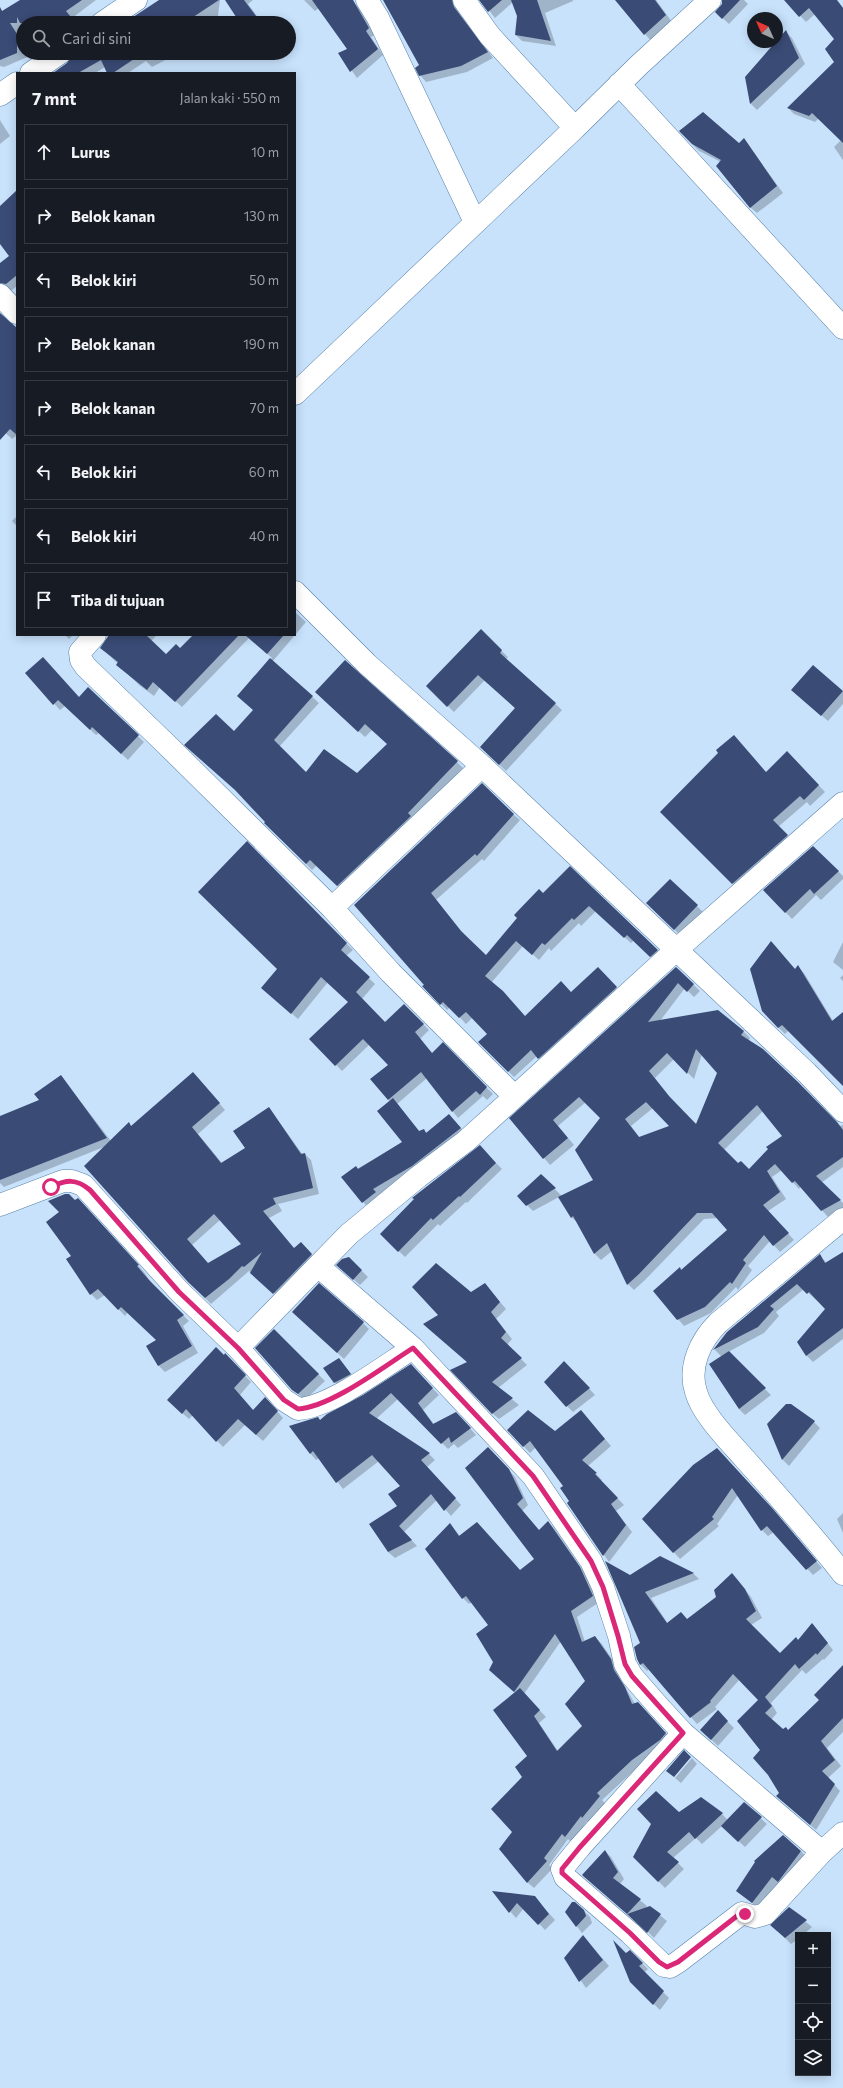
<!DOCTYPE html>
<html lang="id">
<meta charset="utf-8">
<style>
:root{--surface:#171b24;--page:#20242c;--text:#f1f3f6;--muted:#9ea1a6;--line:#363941}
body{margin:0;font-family:Commissioner,sans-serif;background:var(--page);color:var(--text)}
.controls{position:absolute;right:12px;bottom:12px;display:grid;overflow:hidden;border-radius:0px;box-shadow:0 2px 10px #0003}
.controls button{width:36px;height:36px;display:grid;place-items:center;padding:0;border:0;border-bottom:1px solid var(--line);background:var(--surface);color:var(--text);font:20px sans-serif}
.compass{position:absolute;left:747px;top:12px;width:36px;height:36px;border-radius:50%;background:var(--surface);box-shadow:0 2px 10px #0003;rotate:315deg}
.stop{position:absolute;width:12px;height:12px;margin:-9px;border:3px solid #db2777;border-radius:50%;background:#fff}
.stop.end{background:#db2777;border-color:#fff;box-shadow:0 1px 4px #0008}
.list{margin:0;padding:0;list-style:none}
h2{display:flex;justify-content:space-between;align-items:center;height:52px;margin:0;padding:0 16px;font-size:17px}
h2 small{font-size:13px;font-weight:400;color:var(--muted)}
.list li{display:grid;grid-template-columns:26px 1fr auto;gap:12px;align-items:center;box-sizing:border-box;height:56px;margin:0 8px 8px;padding:0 8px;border:1px solid var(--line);border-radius:0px}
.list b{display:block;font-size:15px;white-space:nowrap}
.list em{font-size:13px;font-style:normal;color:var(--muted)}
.icon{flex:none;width:22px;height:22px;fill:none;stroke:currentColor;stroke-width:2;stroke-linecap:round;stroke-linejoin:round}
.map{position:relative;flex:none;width:843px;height:2088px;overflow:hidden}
.search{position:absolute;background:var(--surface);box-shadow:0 2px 10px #0003;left:16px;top:16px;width:280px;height:44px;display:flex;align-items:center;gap:10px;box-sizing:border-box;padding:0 14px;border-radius:22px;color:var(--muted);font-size:15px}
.panel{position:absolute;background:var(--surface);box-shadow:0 2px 10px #0003;left:16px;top:72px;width:280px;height:564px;border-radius:0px}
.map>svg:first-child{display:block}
</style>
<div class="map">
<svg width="843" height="2088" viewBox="0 0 843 2088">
<rect width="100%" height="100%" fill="#c8e2fc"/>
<!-- shadow -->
<path fill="#0003" fill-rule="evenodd" d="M21,0H96L72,18L75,23H23V53H37L4,67L0,66V13Z
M164,0H220L217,23H213L209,17L200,23H129Z
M226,0H253L248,4L262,23H242Z
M304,0L352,1L361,10L375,35L371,37L383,55L357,78L340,54L349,49L319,8L315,11Z
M384,0H461L457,8L460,14L493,58L467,72L426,82L420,75V66Z
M481,0H573V1L545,13L556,46L522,41L516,35L518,16L513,2L495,18Z
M622,0H656L672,22L651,41L618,2Z
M723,0H744L748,4L729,24L716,12L723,5Z
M785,0H836L843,8V160L834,147L841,140L819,118L815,122L794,114L788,108L835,63V39L815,14L806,22Z
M786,32L792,38L805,64L757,110L751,104L746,77Z
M76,53H179L152,67L146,61L128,73H108L105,67L95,73H55L68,64Z
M0,120L10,136L0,144Z
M744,139L783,193L757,213L750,207L721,162L699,151L692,144H739Z
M17,194V286L12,290L4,289L0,291V265L11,256L0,242V207Z
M0,314L17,329V435L12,439L0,428Z
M17,516V526L12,521Z
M295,612L306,622L273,661L319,703L279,747L307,774H357L388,744L372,730L365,737L323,698L457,762L463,768L344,892L317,865L312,870L266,823L234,733L254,710L238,696L272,658L249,638L182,707L160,687L154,696L139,685L108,654L112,635H157L151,641L166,655L180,649L194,635H295Z
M481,631L508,657L506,659L562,710L506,771L487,753L516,709L485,680L454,712L427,686Z
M65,635H73L69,639Z
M813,666L843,692V704L828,721L799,696Z
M26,673L79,698L88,688L144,742L128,760L99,733L96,735L65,706L60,710Z
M794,759L825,792L810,806L807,802L778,827L793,842L739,889L661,812L766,773Z
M513,814L520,820L484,861L482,859L436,900L467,938L486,956L570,867L663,956L657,963L634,940L631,943L596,911L581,926L579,923L551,951L549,948L539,960L523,946L491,983L527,1020L604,974L622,994L545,1064L537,1056L514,1077L479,1042L489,1034L473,1017L466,1024L450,1007L447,1010L423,986L425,985L355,905Z
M247,843L353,950L346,956L375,984L362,999L385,1024L404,1005L429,1030L420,1039L432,1054L443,1044L493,1094L487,1100L483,1096L458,1118L427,1078L397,1104L420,1132L424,1130L427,1133L455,1121L467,1135L369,1209L343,1177L404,1142L389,1100V1065L370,1044L342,1071L311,1039L350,1002L328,982L298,1019L262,988L278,969Z
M813,847L843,876V879L821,900L816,895L792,919L764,890Z
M670,880L703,912L680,935L647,903Z
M843,942V970L833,962Z
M798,967L804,973L833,1021L843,1016V1084L789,1030L785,1034L778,1027L795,970Z
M676,968L700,991L694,997L685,988L660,1021L743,1031L750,1038L748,1041L839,1126L843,1125V1167L821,1183L843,1203V1208L828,1217L801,1187L799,1189L782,1170L772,1177L786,1199L768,1211L794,1240L780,1252L770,1241L748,1266L752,1270L738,1290L736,1287L711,1313L684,1326L678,1319L680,1268L682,1271L729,1230L719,1218L704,1219L645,1280L634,1290L628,1284L612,1251L601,1260L595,1254L578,1223L571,1217L559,1197L533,1211L527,1205L541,1176L562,1196L594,1181L602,1118L586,1102L558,1126L574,1145L550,1165L511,1119ZM702,1054L718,1073L697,1125L675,1104L655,1078L674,1059L694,1079ZM653,1108L671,1127L640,1138L631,1126ZM763,1111L784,1136L749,1171L738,1164L724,1150Z
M843,975V981L840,978Z
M61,1076L111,1141L199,1079L225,1110L198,1134L222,1163L246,1149L269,1108L303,1155L305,1154L311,1160L319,1194L278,1204L282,1211L269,1218L294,1249H307L317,1261L281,1299L249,1271L211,1304L189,1282L104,1147L4,1187L0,1183V1117L40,1101ZM220,1220L242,1245L208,1264L192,1245Z
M480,1147L502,1169L467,1203L466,1202L440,1226L438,1224L405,1257L381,1234Z
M75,1201L84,1205L144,1272L155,1288L189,1321L183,1326L198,1353L165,1372L159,1366L148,1346L158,1341L128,1312L125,1316L105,1295L97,1300L91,1294L67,1259L72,1256Z
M843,1253V1339L813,1362L807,1356L798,1343L826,1309L804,1289L776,1312L779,1316L764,1333L728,1352L771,1395L745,1415L739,1409L711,1365L722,1357L715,1350L727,1333L820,1256L827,1263Z
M349,1258L368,1277L360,1285L344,1271Z
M485,1284L506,1309L496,1319L512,1339L507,1345L527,1365L498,1388L519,1405L499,1419L492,1413L468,1363L424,1325Z
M300,1318L363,1323L369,1329L344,1359Z
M274,1330L325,1381L305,1400L293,1390Z
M224,1356L231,1361L251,1382L240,1395L254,1411L265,1398L283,1418L263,1441L245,1425L223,1447L193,1415L189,1419L174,1406Z
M339,1359L356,1380L341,1389L324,1369Z
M571,1369L595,1395L573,1412L567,1406Z
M417,1372L439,1395L423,1410L434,1424L456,1413L476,1435L458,1448L454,1444L448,1449L398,1399L376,1419L429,1454L435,1460L427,1467L461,1505L451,1516L437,1500L404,1532L417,1546L395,1558L388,1552L401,1486L379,1461L343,1489L319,1458L316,1460L310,1453L320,1421Z
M581,1411L611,1446L588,1466L602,1480L601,1481L624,1505L616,1511L632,1532L609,1562L568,1504L571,1501L564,1486L536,1447L530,1453L508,1430L555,1432Z
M814,1422L820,1428L789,1466L783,1460L768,1424Z
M494,1454L515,1477L528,1505L522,1511L539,1531L548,1522L554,1528L586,1575L598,1603L577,1617L585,1642L595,1637L601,1643L617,1666L620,1678L635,1704L644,1710L672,1740L639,1766L602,1800L605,1803L589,1823L587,1821L572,1843L568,1839L549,1865L553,1868L534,1888L527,1882L513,1832L528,1756L516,1693L496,1676L489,1625L472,1602L469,1604L463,1598L426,1549L450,1524L460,1536L521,1571L535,1559ZM561,1641L586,1681L584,1726L558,1751L539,1723L546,1717L524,1694Z
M723,1455L822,1568L813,1575L774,1532L768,1536L762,1530L738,1495L717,1524L719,1526L680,1559L643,1519Z
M843,1513V1533L837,1519Z
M660,1558L693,1573L699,1579L651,1598L668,1624L688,1620L717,1597L732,1574L751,1597L762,1618L751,1625L780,1654L818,1631L833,1650L824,1660L823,1659L806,1674L802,1670L771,1703L777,1713L771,1720L783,1731H788L820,1700L843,1666V1732L827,1748L841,1766L828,1778L840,1791L816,1830L784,1802L762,1750L760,1700L740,1679L715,1707L717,1709L697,1724L649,1669L647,1671L641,1665L635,1648L641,1643L630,1576Z
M724,1718L734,1728L718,1746L701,1730Z
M692,1758L697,1764L681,1783L675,1778Z
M744,1803L767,1824L745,1847L722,1826L702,1844L696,1838L673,1858L684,1869L665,1888L635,1857L679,1814H722L728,1820Z
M605,1851L611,1857L624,1879L620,1884L647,1906L644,1909L650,1907L667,1921L654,1938L630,1914L590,1881Z
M801,1851L807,1858L784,1887L779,1882L759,1909L738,1891Z
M494,1893L534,1897L555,1920L545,1930L524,1908L516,1918Z
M789,1908L812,1927L803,1935H798V1939L791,1944L772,1925Z
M584,1911L590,1917L592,1923L582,1933L566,1912Z
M583,1936L609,1966L586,1988L565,1958Z
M626,1954L642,1963L648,1969L644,1973L669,1998L660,2010L630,1981Z"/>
<!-- building -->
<path fill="#3a4b76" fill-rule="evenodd" d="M20,0H82L66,11L70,16L61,23H20L17,17V23H10L17,34V53L0,60V7L2,11Z
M159,0H219L184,23H124Z
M225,0H244L256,16L249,23H240Z
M312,0H353L369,28L366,31L378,49L350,72L338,53L347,49Z
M383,0H452L454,7L488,52L461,66L419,76L415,68L419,65Z
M479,0H502L488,12Z
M511,0H537L551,41L515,35L517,16Z
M615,0H655L666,15L644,35Z
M722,0H740L722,19L715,12L722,4Z
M784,0H837L843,8V143L812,113L809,116L787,108L834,62L825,49L834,39L809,8L799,17Z
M786,30L799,58L750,104L745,77Z
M74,53H143L113,73H107L101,60L78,73H53L67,63Z
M703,112L739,143L744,138L777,186L750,208L716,166L721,160L692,144L679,131Z
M17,190V275L6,284L0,283V263L9,256L0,244V206Z
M0,313L17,328V435L10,429L0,440Z
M481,629L502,650L500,653L556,703L499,765L480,747L515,708L478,675L447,707L426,686Z
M109,635H146L166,654L176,644L180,648L193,635H239L175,702L153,682L147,690L116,665L118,662L100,648Z
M245,635H284L267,654Z
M43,657L79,697L88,687L139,735L121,754L92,727L90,730L58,700L53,705L25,673Z
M270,658L313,696L274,740L306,772L324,749L357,773L387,744L365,724L358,732L315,692L345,660L458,761L408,813L411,816L337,886L310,860L306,864L264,823L265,822L235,790L184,745L216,714L234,731L253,710L237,696Z
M813,665L843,691L821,716L791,690Z
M734,735L766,772L787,751L819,785L804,800L800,796L773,820L788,835L732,884L660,812L718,753L716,750Z
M482,783L514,814L477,856L475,854L431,893L461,931L486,955L517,918L514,915L539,889L543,893L570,866L658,950L650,957L627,935L624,938L589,906L574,920L572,918L545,945L542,943L532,955L516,941L485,976L503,991L525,1016L561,981L571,992L598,967L617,987L538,1059L531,1050L508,1072L478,1042L487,1034L466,1012L459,1018L443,1002L440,1005L422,986L424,985L354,905Z
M247,841L347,943L341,950L370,977L356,992L385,1022L404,1004L424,1024L415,1032L432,1053L443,1042L487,1087L480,1095L476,1091L452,1112L421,1072L388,1100L370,1079L388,1065L363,1039L335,1066L309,1039L348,1002L321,977L291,1014L261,988L277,969L198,892Z
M813,846L839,871L814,894L810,889L785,913L763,890Z
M670,879L698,905L674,930L646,903Z
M771,941L795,969L798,965L832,1021L843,1012V1086L782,1025L778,1028L762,1011L750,969Z
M676,967L694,984L687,992L678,983L648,1022L718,1010L744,1031L741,1035L763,1049L798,1082L837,1122L843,1130V1157L816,1176L841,1200L821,1211L795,1181L792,1183L775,1164L767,1171L780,1192L763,1205L789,1233L773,1246L764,1235L743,1260L746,1263L732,1284L730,1282L705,1307L677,1320L653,1291L680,1267L681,1270L727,1230L712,1213H697L639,1274L627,1285L607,1243L594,1254L573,1216L571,1218L558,1197L593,1180L575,1150L600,1118L579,1097L553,1120L568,1138L543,1159L509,1118ZM696,1049L717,1073L696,1124L669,1096L649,1071L667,1053L687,1074ZM646,1102L669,1126L639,1137L625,1119ZM757,1105L782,1136L766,1147L768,1149L749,1169L741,1161L738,1163L718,1143Z
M193,1072L220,1103L192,1127L221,1163L245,1148L233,1131L269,1107L301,1154L305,1153L313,1188L273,1198L276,1204L263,1211L294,1248L301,1242L312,1254L273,1294L250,1273L262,1252L244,1267L242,1266L229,1279L205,1298L188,1282L84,1166L129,1122L131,1126ZM214,1214L241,1244L208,1263L187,1239Z
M61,1075L107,1138L0,1180V1116L39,1100L34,1094Z
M393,1098L419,1131L424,1129L426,1133L449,1114L461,1128L412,1166L373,1189L376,1192L362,1203L341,1177L356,1166L358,1169L402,1142L377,1111Z
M480,1145L496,1163L460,1197L459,1196L433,1220L431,1218L398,1252L380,1234L414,1199L412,1198Z
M541,1174L556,1188L526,1206L517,1196Z
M65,1194H69L75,1200L78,1198L139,1265L137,1266L149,1280L184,1315L177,1320L192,1346L158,1366L146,1346L156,1340L121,1307L118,1310L98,1289L90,1295L66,1259L71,1256L46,1222L59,1212L48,1201Z
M843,1252V1328L806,1356L797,1342L825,1309L809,1292L807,1294L797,1284L770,1306L774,1309L758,1327L713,1350L727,1332L820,1254L825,1263Z
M349,1257L362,1270L353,1280L336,1265L342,1259Z
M436,1263L471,1292L485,1283L500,1302L491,1312L506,1332L501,1338L522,1358L492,1382L513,1398L492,1414L450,1370L467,1362L423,1324L438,1315L412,1287Z
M319,1283L364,1322L337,1353L292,1312Z
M274,1329L319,1374L298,1394L292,1390L255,1348Z
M216,1347L224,1355L225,1353L246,1375L234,1388L253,1410L265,1397L278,1411L256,1435L238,1419L216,1442L186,1409L182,1414L167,1400Z
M729,1351L766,1388L739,1409L709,1364Z
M339,1358L351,1374L334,1383L323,1368Z
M564,1361L590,1388L566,1407L544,1382Z
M411,1364L433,1388L418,1403L433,1424L456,1412L471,1428L451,1443L449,1437L441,1444L391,1393L369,1413L430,1453L421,1460L456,1498L444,1511L431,1494L399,1526L412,1540L388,1552L369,1524L397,1506L388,1494L400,1486L372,1455L336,1483L313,1451L310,1454L289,1426L318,1417L320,1420L327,1414L363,1395Z
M786,1404H791L815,1421L782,1460L767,1424Z
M528,1410L555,1431L581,1410L605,1439L582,1460L597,1473L595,1474L618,1498L611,1504L626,1525L603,1556L567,1503L569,1501L560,1488L563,1486L530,1441L523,1447L507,1430Z
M488,1447L509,1469L523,1498L517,1504L539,1530L548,1521L580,1567L593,1596L571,1611L582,1642L595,1636L611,1659L614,1670L625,1687L632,1704L638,1702L666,1733L660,1740L632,1760L597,1793L600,1796L582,1818L581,1816L565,1837L562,1834L544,1858L547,1861L527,1883L499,1849L512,1832L491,1809L522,1777L515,1767L527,1756L493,1710L520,1688L540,1710L534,1716L557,1751L582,1726L565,1704L585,1681L555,1634L514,1692L489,1670L493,1662L476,1634L488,1625L466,1596L462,1599L425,1549L450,1523L459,1536L477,1522L520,1570L534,1559L465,1468Z
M717,1448L773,1509L817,1561L806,1570L767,1526L761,1531L732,1488L712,1517L714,1519L673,1553L642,1519L693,1465Z
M660,1556L694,1573L645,1592L667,1623L681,1612L687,1619L716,1597L714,1590L732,1573L745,1589L756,1611L746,1619L780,1653L796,1637L798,1640L812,1623L828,1643L817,1655L816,1653L799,1669L795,1664L765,1697L772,1706L765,1713L783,1729L786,1727L788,1730L819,1700L814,1695L843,1665V1718L821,1741L835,1760L822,1771L835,1784L810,1825L776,1796L779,1793L768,1775L753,1758L760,1750L737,1721L758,1700L733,1674L710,1701L711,1702L690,1718L643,1663L640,1665L637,1659L634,1647L640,1643L605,1561L630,1575Z
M718,1710L728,1721L711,1740L700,1730Z
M684,1750L691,1757L674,1777L666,1771Z
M656,1791L679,1812L701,1797L723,1813L695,1839L689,1832L667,1852L679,1862L658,1882L633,1857L651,1824L637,1809Z
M744,1802L762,1817L738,1842L721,1826Z
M783,1835L801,1851L778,1882L772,1877L752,1903L736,1891L755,1862L754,1861Z
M605,1850L618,1872L613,1878L641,1899L627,1914L582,1875Z
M492,1891L535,1896L549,1914L538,1925L517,1903L509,1913Z
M572,1902H575L584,1910L586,1916L576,1927L565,1912Z
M650,1906L661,1914L647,1933L627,1914Z
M789,1907L807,1920L785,1938L770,1925Z
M583,1935L603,1960L579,1982L564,1958Z
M613,1940L626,1953L630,1950L643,1963L639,1966L664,1991L653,2005L630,1982Z"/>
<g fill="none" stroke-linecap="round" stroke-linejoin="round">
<!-- minor casing -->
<g stroke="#5780a7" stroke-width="23">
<path id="minor" d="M367,0L378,18L475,222
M102,23L136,0
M31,73L60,53
M619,84L843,328
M0,95L17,83
M575,128L639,65L710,0
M0,295L17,313
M295,394L575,128L490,36L464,0
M295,592L367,664L482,766L807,1073L843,1111
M95,635L80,652L81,660L86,667L165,743L332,908L391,973L514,1096
M332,908L482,766
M0,1205L63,1181H72L83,1185L179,1291L238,1348L349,1234L418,1177L466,1141L675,951L843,803
M843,1219L718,1323C700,1341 688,1367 696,1392C702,1414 729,1441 744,1458C778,1496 812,1534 843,1574
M318,1266L413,1348L533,1476L591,1561L603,1587L619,1636L625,1664L632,1676L659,1707L683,1733L822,1852
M238,1348L284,1400L298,1409C331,1407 383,1367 413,1348
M683,1733L580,1847L562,1869L565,1877L630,1933L664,1966L670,1967L678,1962L742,1913L755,1917L765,1914L822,1852L843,1833"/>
</g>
<!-- minor -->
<use href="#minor" stroke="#fff" stroke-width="22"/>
</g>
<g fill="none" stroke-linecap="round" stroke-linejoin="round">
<!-- route -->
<path stroke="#db2777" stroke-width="5" d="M51,1187C66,1180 76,1178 90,1190L179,1292L238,1348L284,1400L298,1409C331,1407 383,1367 413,1348L533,1476L591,1561L603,1587L618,1636L625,1664L632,1676L683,1733L580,1847L562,1869V1873L630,1933L659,1962L667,1967L678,1962L737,1916L745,1914"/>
</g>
</svg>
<div class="controls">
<button>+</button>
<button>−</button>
<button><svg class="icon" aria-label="locate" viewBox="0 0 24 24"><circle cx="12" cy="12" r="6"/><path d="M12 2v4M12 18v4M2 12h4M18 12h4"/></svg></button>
<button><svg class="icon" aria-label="layers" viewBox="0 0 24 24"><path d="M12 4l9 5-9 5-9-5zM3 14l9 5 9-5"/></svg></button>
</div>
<svg class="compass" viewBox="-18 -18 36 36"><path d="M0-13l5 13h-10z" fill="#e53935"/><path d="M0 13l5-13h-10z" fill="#9ea1a6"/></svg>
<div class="stop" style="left:51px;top:1187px"></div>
<div class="stop end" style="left:745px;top:1914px"></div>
<div class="search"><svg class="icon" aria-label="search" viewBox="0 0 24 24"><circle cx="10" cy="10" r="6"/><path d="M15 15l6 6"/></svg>Cari di sini</div>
<section class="panel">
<h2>7 mnt<small>Jalan kaki · 550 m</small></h2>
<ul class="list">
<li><svg class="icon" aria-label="ahead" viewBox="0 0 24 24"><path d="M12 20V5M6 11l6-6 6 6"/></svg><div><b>Lurus</b></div><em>10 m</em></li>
<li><svg class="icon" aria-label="right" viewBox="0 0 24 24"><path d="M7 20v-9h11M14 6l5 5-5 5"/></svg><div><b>Belok kanan</b></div><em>130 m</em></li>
<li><svg class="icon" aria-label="left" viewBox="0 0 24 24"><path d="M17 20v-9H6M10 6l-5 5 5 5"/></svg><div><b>Belok kiri</b></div><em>50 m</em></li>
<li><svg class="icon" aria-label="right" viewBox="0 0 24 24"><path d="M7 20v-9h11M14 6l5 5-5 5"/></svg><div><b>Belok kanan</b></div><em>190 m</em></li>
<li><svg class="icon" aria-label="right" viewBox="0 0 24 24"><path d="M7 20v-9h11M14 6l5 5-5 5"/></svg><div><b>Belok kanan</b></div><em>70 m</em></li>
<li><svg class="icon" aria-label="left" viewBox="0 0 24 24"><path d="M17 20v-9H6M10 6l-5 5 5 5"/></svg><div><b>Belok kiri</b></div><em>60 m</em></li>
<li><svg class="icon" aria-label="left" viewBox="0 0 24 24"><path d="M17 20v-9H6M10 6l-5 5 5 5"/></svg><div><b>Belok kiri</b></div><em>40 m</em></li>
<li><svg class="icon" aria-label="arrive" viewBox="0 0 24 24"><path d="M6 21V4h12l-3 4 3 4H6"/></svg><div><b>Tiba di tujuan</b></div></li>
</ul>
</section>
</div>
